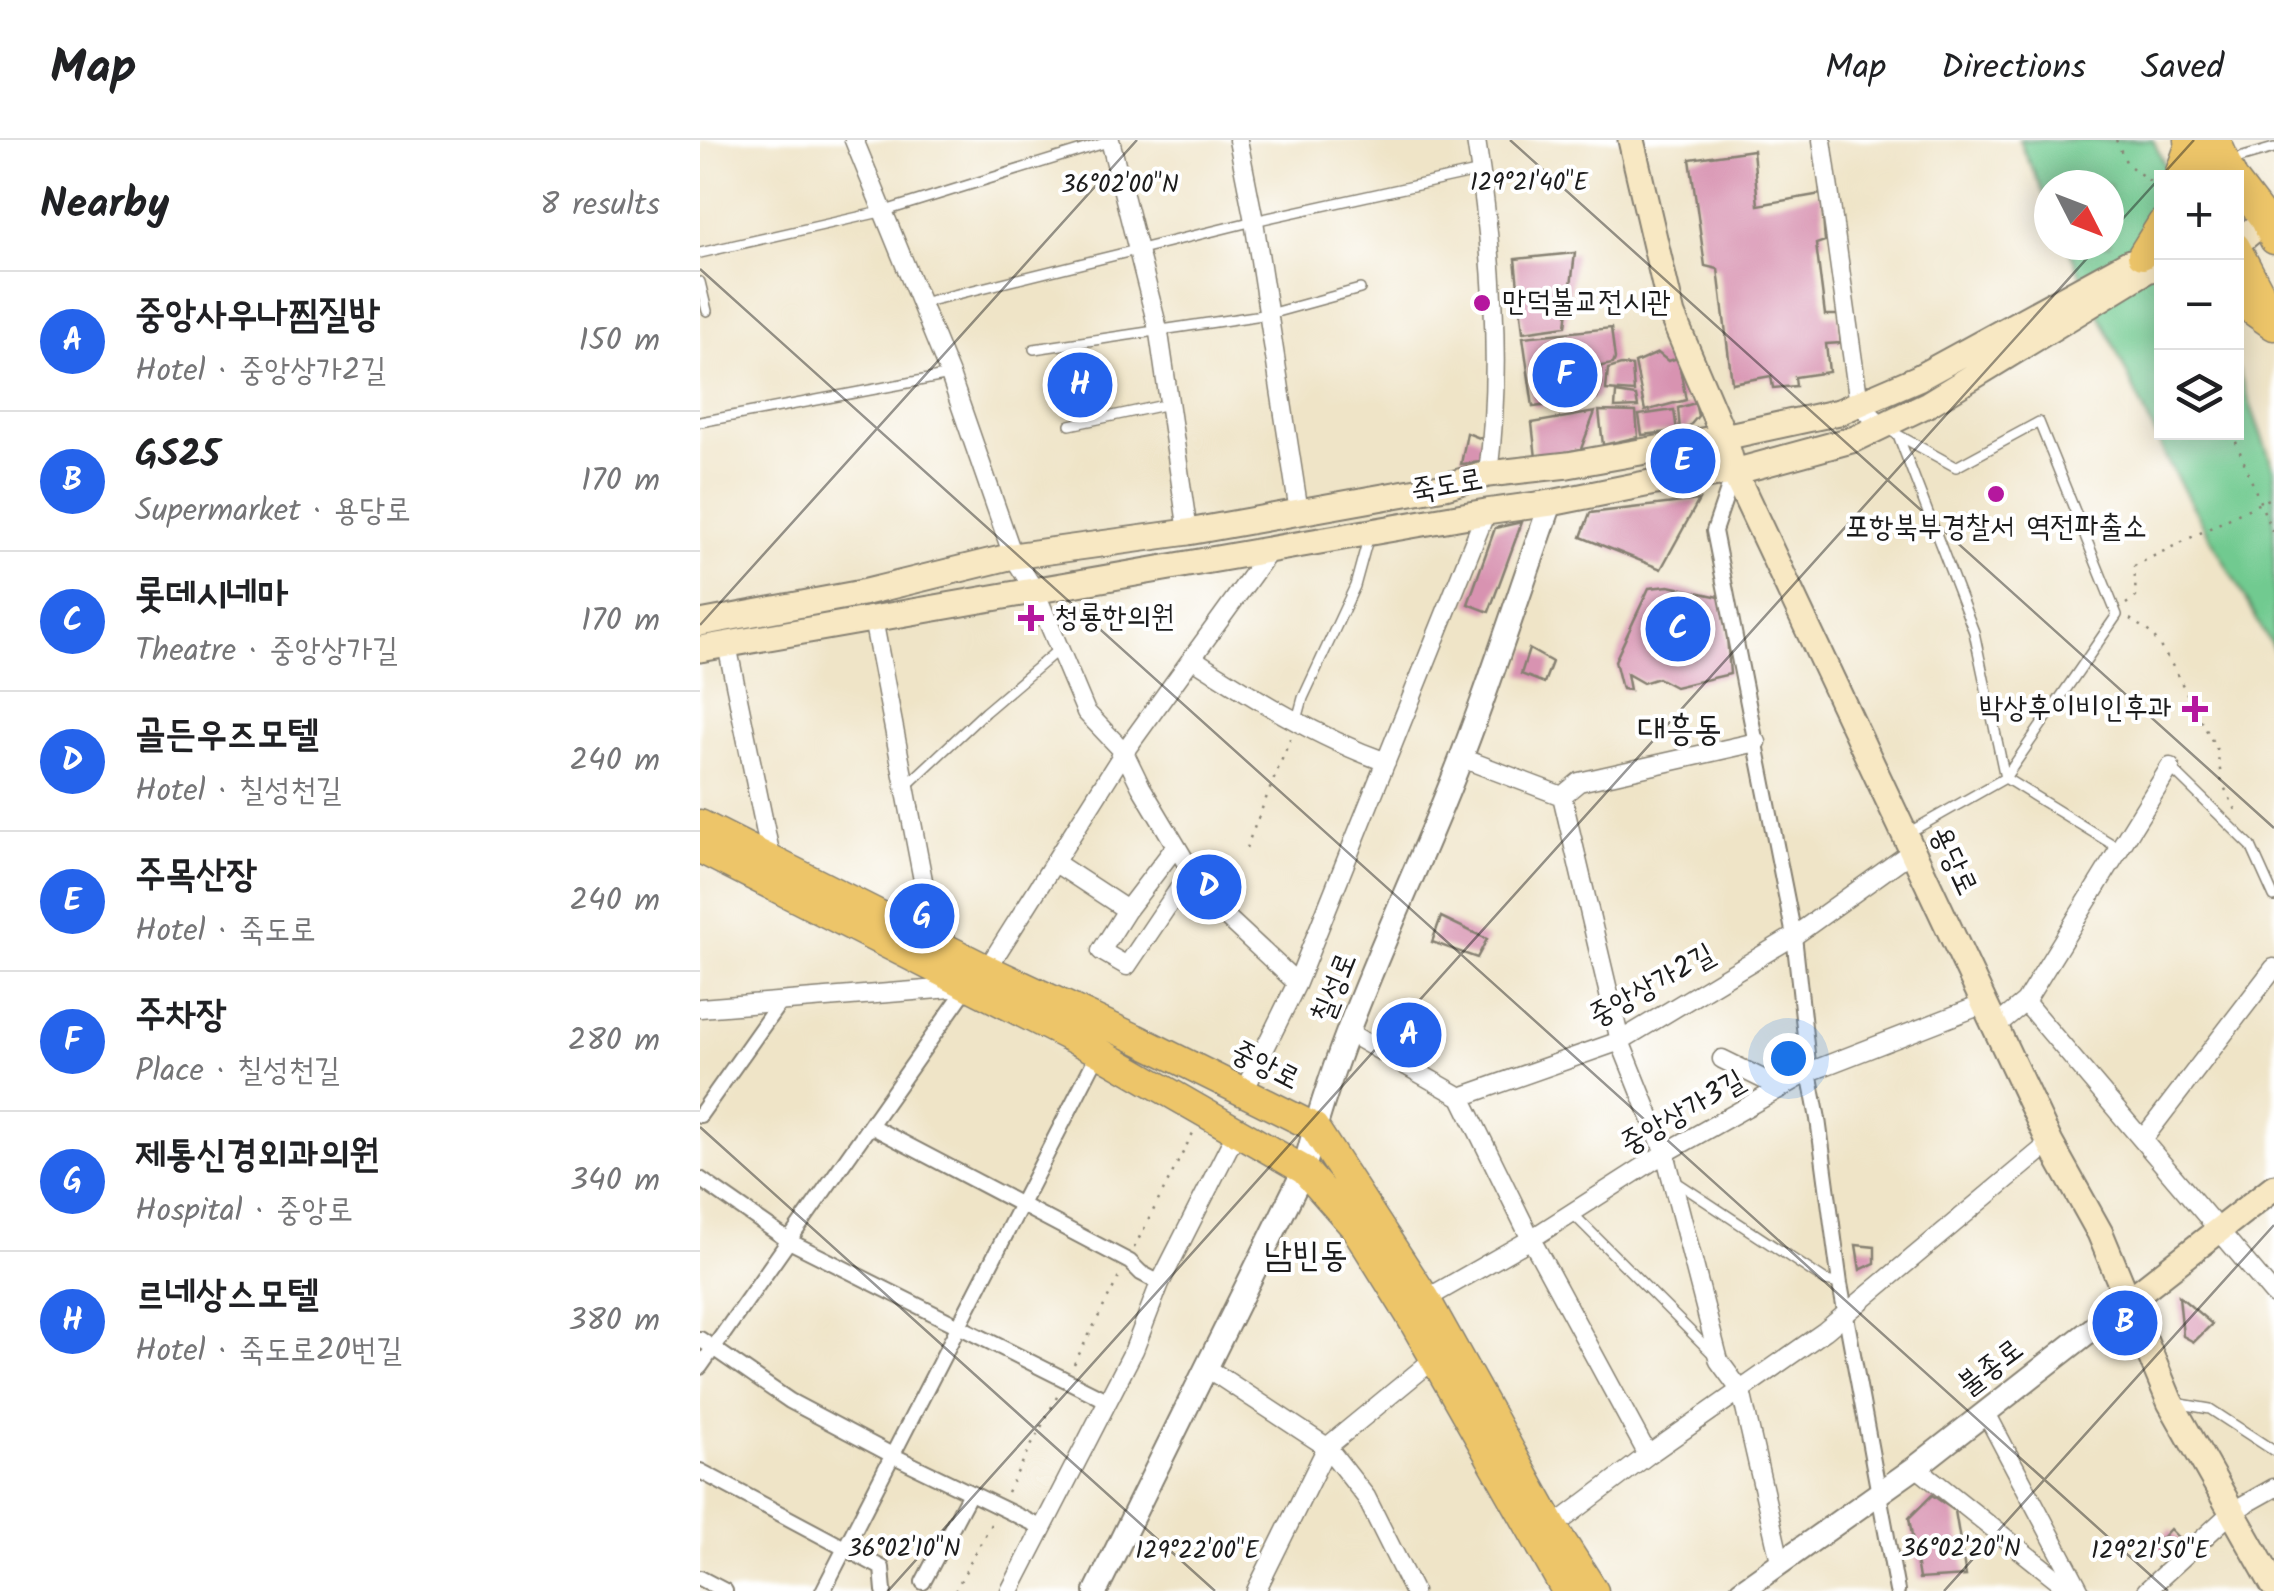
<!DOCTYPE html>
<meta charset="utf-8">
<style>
:root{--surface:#fff;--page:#f2f2f2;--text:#202124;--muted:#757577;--line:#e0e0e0;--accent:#2563eb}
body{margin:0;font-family:Kalam,"Poor Story",sans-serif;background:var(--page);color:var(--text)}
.controls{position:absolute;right:30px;top:30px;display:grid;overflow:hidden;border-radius:0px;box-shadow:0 5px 25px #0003}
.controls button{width:90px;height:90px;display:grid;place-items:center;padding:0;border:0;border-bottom:2px solid var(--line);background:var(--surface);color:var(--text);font:50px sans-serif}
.compass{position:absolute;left:1334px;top:30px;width:90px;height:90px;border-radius:50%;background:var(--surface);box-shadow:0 5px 25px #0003;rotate:132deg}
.you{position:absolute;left:1088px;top:918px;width:35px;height:35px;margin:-25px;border:8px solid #fff;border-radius:50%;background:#1a73e8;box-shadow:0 0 0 15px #1a73e833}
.badge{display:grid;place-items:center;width:65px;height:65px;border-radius:50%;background:var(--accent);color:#fff;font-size:32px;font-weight:700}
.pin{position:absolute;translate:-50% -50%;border:5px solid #fff;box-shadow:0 2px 10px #0006}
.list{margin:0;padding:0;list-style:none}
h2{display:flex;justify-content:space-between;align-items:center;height:130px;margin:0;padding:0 40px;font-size:42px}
h2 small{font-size:32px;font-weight:400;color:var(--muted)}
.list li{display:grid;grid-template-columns:65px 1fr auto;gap:30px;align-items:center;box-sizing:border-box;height:140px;padding:0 40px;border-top:2px solid var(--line)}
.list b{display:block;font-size:38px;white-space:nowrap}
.list p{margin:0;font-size:32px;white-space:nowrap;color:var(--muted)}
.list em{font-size:32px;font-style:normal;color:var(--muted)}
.icon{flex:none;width:55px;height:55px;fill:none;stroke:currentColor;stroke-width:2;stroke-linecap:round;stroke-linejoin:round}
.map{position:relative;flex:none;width:1574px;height:1451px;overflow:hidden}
header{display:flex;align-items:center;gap:60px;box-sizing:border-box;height:140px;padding:0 50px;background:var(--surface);border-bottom:2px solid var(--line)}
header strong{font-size:48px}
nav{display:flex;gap:55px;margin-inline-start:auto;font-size:35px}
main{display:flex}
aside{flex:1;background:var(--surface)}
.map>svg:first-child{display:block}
</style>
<header>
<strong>Map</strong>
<nav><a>Map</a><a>Directions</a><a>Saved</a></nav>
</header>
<main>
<aside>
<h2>Nearby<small>8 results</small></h2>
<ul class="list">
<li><span class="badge">A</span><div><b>중앙사우나찜질방</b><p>Hotel · 중앙상가2길</p></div><em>150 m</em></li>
<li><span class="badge">B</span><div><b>GS25</b><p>Supermarket · 용당로</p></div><em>170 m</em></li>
<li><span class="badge">C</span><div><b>롯데시네마</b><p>Theatre · 중앙상가길</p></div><em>170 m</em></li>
<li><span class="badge">D</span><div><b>골든우즈모텔</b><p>Hotel · 칠성천길</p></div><em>240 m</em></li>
<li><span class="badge">E</span><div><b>주목산장</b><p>Hotel · 죽도로</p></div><em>240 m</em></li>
<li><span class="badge">F</span><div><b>주차장</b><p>Place · 칠성천길</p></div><em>280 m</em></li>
<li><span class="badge">G</span><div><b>제통신경외과의원</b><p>Hospital · 중앙로</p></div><em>340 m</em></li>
<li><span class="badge">H</span><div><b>르네상스모텔</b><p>Hotel · 죽도로20번길</p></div><em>380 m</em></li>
</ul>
</aside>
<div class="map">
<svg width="1574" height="1451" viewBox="0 0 1574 1451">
<rect width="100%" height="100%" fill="#fff"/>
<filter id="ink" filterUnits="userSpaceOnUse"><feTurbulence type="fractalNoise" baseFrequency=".01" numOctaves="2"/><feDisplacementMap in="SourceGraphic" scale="20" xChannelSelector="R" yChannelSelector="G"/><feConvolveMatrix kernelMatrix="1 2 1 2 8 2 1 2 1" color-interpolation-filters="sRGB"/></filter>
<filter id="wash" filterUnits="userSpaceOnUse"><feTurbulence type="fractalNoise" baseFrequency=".0048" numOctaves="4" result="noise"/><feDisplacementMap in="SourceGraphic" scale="40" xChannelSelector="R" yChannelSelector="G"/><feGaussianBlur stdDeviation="2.25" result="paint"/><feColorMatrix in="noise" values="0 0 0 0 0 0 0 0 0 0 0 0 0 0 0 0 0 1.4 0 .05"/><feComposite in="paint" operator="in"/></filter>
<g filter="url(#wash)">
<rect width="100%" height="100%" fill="#efe4c7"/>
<!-- green -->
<path fill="#71ca90" stroke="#467356" stroke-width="2.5" d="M1319,0H1453L1470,37L1462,38V292H1536L1537,228L1574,330V510L1469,324L1367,105H1409V45H1349V65Z"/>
<g id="blocks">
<!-- building -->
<path fill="#d893b1" d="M1053,10L1058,65L1121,54L1125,101L1116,104L1125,175H1138L1141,203L1126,204L1129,232L1095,237L1096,246L1073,248L1071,236L1032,243L1018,129L1005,126L990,19Z
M875,113L866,186L823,192L815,119Z
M911,188L915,219L913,224L901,226L902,244L897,259L833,267L823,197Z
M958,213L968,221L978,218L986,260L945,271L935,223Z
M921,225L932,226L934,252L906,250L908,229Z
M916,253L936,256L938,267L915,268Z
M995,263L998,276L986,290H980L978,268Z
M974,270L977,291L942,295L939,275Z
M899,271L936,272L938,297L903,305Z
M895,272L881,309L836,318L832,283Z
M767,293L785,300L781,322L761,324Z
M999,360L961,429L881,397L890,373Z
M822,382L789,472L768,464L795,388Z
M969,446L1024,458L1030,534L975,547L958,538L943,543L927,534L930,550L922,549L915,521L949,448Z
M829,509L852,522L844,543L821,534Z
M741,777L787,799L777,818L732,802Z
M1156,1105L1175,1107V1123L1160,1130Z
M1479,1156L1512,1184L1494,1202L1483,1196Z
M1232,1355L1255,1371L1266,1436L1219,1439L1209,1378Z
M1470,1389L1488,1408L1475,1422L1454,1406Z"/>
</g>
</g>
<g filter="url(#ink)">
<use href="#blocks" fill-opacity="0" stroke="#868072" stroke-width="2.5"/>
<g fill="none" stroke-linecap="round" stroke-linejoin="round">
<!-- service casing -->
<g stroke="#868072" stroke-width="12">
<path id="service" d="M1529,21L1574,8
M0,113L185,71L411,1
M0,142L7,171
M221,163L554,81L781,31
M334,209L569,174L660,149
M0,282L250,235
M370,285L469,264
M1189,290L1256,327L1339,282L1417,475L1305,638L1208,693
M1198,295L1274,492L1305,638
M597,580L603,558L655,446L669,395
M1470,627L1551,706L1574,757
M1305,638L1420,709
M205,647L285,572L359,509
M975,1041L1126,1141L1140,1144
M873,1074L1014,1215
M1475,1263L1510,1269L1574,1311"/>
</g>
<!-- pedestrian casing -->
<g stroke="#868072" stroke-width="18">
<path id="pedestrian" d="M1034,332L1014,391L1094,796L1109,932L1118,979L1140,1144L1197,1451
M0,975L80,862
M171,986L430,1122L441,1133L460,1143
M0,1039L89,1101L408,1261
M0,1199L90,1261L192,1315L343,1388
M0,1227L268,846
M0,1331L182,1428L184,1451
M0,1438L25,1451
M223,1442L270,1353
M123,1451L399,912"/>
</g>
<!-- minor casing -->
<g stroke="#868072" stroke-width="21">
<path id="minor" d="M154,0L250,235L313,416L335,451L386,572L424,612L441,647L509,761L597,843
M410,0L459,193L488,392
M538,0L554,81L599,372
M776,0C793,109 802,224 788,334
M1122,0L1159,264L1182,286
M173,479L235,803
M27,505L72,722
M492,518C554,558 616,597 686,622
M762,618L862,656L879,642L1057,602
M862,656L920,901L965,1013L1019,1221L1041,1251L1080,1421
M354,722L427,770L401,811L427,826L491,731
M427,770L476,706
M287,829L424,612L571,409
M1325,862L1574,1155
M0,868L264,847
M1296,886L1325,862L1470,627
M649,893L761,957L920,901L1094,796L1211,712
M1022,919L1081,948
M544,951L597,843L786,372
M761,957L831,1099L948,1315
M1443,999L1574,828
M726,1159L831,1099L965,1013L1109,932L1284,864
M507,1228L627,1307L666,1357L713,1451
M1286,1273L1380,1451
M1216,1327L1372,1451
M853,1387L948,1315L1125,1191L1350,1003
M310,1451L434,1210L460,1143L538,989
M556,1451L627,1307L734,1219
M1446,1451L1533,1371L1574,1348"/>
</g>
<!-- tertiary casing -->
<g stroke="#868072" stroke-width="26">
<path id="tertiary" d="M396,1451L604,1030C634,905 693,785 742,666C783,567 815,464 851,363
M1041,1451L1216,1327L1428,1161"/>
</g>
<!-- secondary casing -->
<g stroke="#868072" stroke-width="29">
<path id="secondary" d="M931,0L972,175L1024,297L1034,332L1350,1003L1400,1093L1470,1262L1574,1446
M1536,104L1565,80
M0,483L162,453L313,416L488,392L745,346L788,334L868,325L1024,297L1139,272L1218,238L1430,122
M0,509L786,372L851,363L955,342L1034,332L1155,299L1228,264L1447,130L1462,126
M1428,1161L1574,1047"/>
</g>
<!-- primary casing -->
<g stroke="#868072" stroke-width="31">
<path id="primary" d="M1489,0L1505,38
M1516,0L1533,38
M1478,38L1490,4
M1536,42L1565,80L1574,100
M1536,107L1574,179
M1442,115L1462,83
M1536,159L1574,186
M0,684L287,829L435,898L614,987L726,1159L853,1387L894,1451
M0,709L399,912L604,1030L656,1089L709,1174L866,1451"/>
</g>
<!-- path -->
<path stroke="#868072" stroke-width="2.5" stroke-dasharray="2.5 8" stroke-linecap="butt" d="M1416,0L1427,24L1456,46
M1532,292L1574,397
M1426,464L1436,457L1434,426
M1430,479L1452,494L1472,525L1517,610L1522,643L1538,674
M546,708L591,597
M434,1108L494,991
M374,1224L421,1133
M307,1352L359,1253
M255,1451L292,1382"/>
<!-- service -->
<use href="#service" stroke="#fff" stroke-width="9"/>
<!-- pedestrian -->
<use href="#pedestrian" stroke="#fff" stroke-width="14"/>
<!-- minor -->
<use href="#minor" stroke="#fff" stroke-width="18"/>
<!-- tertiary -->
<use href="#tertiary" stroke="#fff" stroke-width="22"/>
<!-- secondary -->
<use href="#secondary" stroke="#f8e8c3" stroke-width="25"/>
<!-- primary -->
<use href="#primary" stroke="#edc569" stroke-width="28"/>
<!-- path-bridge -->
<path stroke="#868072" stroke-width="2.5" stroke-dasharray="2.5 8" stroke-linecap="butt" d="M1434,426L1574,356"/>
</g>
</g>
<!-- ticks -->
<path fill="none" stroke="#1c1c1c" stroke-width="2.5" stroke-opacity="0.45" d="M810,0L1574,688M1409,94L1494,0M0,129L1468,1451M0,485L437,0M0,987L515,1451M188,1451L1399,105M1244,1451L1574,1085"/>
<!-- markers -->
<g fill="#b5179e" stroke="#fff" stroke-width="4">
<circle cx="782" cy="163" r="10"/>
<circle cx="1296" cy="354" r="10"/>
<path d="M326 463h10v10h10v10h-10v10h-10v-10h-10v-10h10z"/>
<path d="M1490 554h10v10h10v10h-10v10h-10v-10h-10v-10h10z"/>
</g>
<g text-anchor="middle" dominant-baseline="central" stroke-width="8" stroke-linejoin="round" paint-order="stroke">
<!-- poi labels -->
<g font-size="30" fill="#1c1c1c" stroke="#fff" text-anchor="start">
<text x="802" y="163">만덕불교전시관</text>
<text x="1296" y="388" text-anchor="middle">포항북부경찰서 역전파출소</text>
<text x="354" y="478">청룡한의원</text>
<text x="1472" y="569" text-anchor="end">박상후이비인후과</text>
</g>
<!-- street labels -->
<g font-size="30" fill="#1c1c1c" stroke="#fff">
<text transform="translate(747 346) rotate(-10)">죽도로</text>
<text transform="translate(1253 721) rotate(65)">용당로</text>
<text transform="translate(952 846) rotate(-29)">중앙상가2길</text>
<text transform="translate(635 848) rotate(-68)">칠성로</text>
<text transform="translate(565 926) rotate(27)">중앙로</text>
<text transform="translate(983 973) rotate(-30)">중앙상가3길</text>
<text transform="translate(1291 1228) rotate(-37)">불종로</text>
</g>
<!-- quarter labels -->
<g font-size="35" fill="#1c1c1c" stroke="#fff">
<text x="980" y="591">대흥동</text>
<text x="606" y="1117">남빈동</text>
</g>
</g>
<g font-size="25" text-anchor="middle" fill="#1c1c1c" stroke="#fff" stroke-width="8" stroke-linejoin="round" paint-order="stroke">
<text x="829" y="50">129°21'40"E</text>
<text x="420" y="52">36°02'00"N</text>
<text x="204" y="1416">36°02'10"N</text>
<text x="1261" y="1416">36°02'20"N</text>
<text x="497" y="1418">129°22'00"E</text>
<text x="1450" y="1418">129°21'50"E</text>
</g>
</svg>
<div class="controls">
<button>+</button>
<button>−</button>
<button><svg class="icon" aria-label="layers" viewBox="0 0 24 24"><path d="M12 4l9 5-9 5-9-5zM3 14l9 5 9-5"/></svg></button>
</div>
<svg class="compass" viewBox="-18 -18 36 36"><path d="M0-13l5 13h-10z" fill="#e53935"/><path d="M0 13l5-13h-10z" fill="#757577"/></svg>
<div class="you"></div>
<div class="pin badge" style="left:709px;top:895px">A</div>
<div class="pin badge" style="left:1425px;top:1183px">B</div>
<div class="pin badge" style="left:978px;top:489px">C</div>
<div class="pin badge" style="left:509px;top:747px">D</div>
<div class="pin badge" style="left:983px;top:321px">E</div>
<div class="pin badge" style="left:865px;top:235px">F</div>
<div class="pin badge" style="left:222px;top:776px">G</div>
<div class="pin badge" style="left:380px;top:245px">H</div>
</div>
</main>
